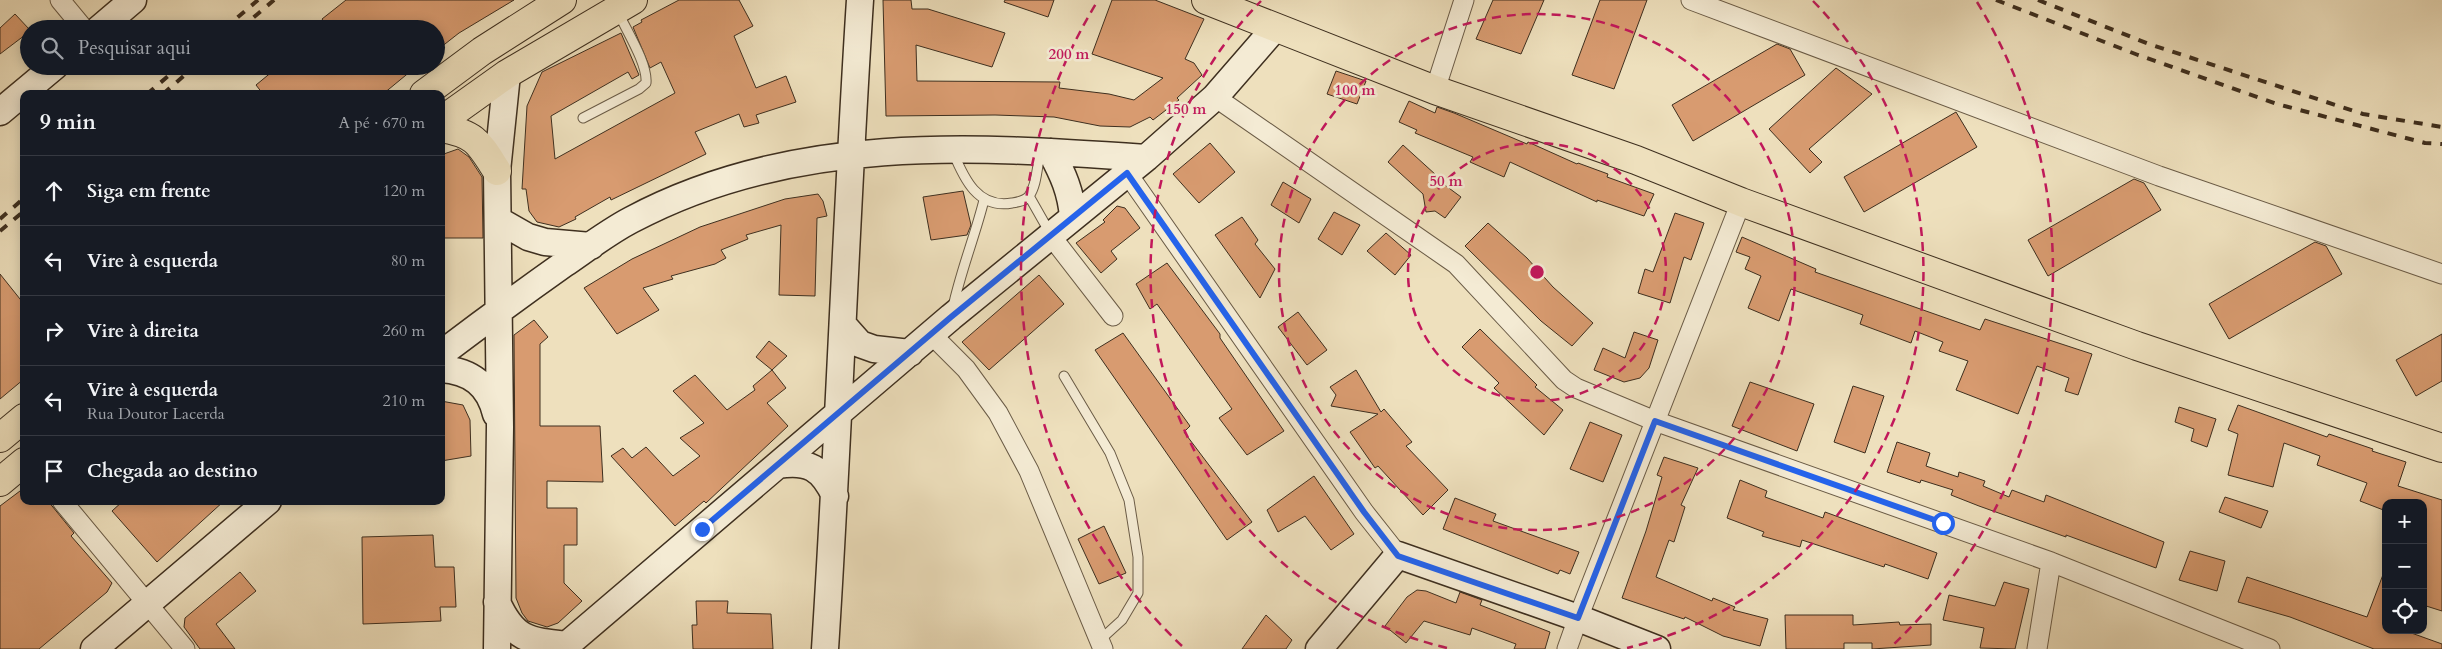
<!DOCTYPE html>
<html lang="pt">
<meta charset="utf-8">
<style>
:root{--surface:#171b24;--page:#20242c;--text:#f1f3f6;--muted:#9ea1a6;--line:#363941}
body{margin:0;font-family:Cardo,serif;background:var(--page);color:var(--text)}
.controls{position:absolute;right:15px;bottom:15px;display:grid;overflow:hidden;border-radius:10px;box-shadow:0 2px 12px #0003}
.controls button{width:45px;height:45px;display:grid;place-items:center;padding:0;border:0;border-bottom:1px solid var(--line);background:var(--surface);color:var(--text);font:25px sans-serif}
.stop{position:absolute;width:15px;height:15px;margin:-11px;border:4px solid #2563eb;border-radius:50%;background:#fff}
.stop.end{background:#2563eb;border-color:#fff;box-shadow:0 1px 5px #0008}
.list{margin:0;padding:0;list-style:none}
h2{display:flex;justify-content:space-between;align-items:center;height:65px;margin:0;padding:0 20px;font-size:21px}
h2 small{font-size:16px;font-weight:400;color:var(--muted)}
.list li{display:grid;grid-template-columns:32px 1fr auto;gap:15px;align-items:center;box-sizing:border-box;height:70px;padding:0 20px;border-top:1px solid var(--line)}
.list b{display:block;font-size:19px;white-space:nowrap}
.list p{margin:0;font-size:16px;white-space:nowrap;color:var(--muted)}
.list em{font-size:16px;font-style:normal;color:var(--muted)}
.icon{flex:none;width:28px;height:28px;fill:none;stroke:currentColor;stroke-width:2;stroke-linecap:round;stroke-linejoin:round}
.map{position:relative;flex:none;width:2442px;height:649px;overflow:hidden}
.search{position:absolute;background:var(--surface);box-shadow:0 2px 12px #0003;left:20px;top:20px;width:425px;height:55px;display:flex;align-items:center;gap:12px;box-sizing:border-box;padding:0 18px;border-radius:28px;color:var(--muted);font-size:19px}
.panel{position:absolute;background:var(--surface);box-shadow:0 2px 12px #0003;left:20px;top:90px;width:425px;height:415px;border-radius:10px}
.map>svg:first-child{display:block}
</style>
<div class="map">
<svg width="2442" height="649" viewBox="0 0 2442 649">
<rect width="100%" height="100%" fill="#eee0bd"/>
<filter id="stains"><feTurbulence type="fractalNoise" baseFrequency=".004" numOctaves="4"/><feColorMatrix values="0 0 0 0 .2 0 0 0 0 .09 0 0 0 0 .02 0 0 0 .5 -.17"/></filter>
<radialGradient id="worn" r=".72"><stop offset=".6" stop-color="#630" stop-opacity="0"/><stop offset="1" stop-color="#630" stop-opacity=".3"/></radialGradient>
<!-- building -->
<path fill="#d89b70" stroke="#3e2f1f" d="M346,0H514L459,33L436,51V29H329L322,19Z
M679,0H739L753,26L734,36L756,88L786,76L796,102L756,115L759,123L744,127L739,114L695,132L706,154L611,200L610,197L575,217L576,219L559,227L537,222L529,211L526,189H522L527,106L542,72L621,33L639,75L632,79L628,72L551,116L555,159L675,93L661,62L650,68L633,27L642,22L641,20Z
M883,0H911L912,9H928L1005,33L992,67L916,45L917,81L1060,82L1059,88L1109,94L1134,100L1163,78L1092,54L1112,0H1155L1204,19L1185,59L1194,63L1202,75L1177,98L1179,100L1153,120L1150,117L1130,127L1100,126L1054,117L995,115L886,116Z
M1005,0H1054L1048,17L1004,2Z
M1493,0H1544L1521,54L1476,39Z
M1600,0H1647L1614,89L1572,75Z
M15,14L29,29V32L0,54V28Z
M1777,44L1790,49L1805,75L1693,141L1672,105Z
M279,66H417L383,94H263L256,85Z
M1836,68L1872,94L1809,149L1822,162L1810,173L1769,129Z
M1336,71L1366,81L1357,104L1327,94Z
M1409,101L1435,113L1437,107L1454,113L1527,144L1528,142L1577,164L1578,163L1608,174L1607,177L1654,194L1644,216L1597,200V202L1510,162L1504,177L1470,162L1473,157L1415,133L1417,130L1399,122Z
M1956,112L1977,147L1864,212L1844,177Z
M1210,143L1235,172L1199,203L1173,174Z
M1403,145L1436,175L1434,177L1461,197L1445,218L1435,211L1426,212L1423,194L1388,162Z
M458,149L469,157L482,177L483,238H441V155Z
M2134,179L2144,183L2161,210L2048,276L2028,240Z
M1283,182L1311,199L1299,223L1271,205Z
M963,191L971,225L967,235L931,240L923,197Z
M818,194L823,201L827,216L817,218L815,296L779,295L781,225L746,235L748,239L721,250L726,258L715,264L671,276L673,279L643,288L659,310L617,334L584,288L632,259L700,227L785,199Z
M1117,206L1125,208L1140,228L1111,251L1117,259L1101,273L1076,243L1105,222L1103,220Z
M1334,212L1360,225L1342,255L1318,239Z
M1675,213L1704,223L1691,260L1684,257L1670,303L1638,293L1645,269L1653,272Z
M1242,217L1258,240L1255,244L1275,269L1260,298L1215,235Z
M1488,223L1527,258L1553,287L1593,323L1572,346L1541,321L1465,246Z
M1386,233L1411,255L1395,275L1367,251Z
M1742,237L1816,269L1815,272L1980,330L1985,319L2092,354L2078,395L2065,391L2069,378L2037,366L2018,414L1956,390L1968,361L1939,351L1943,342L1915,331L1911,343L1860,324L1863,315L1791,289L1779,321L1748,308L1761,276L1745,269L1750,257L1736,252Z
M2315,242L2326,246L2342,274L2229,339L2209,304Z
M1167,263L1220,334V338L1284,431L1247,455L1219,418L1232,409L1157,304L1150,309L1136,284Z
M0,274L24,304V379L0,399Z
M1039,275L1064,304L989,370L962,342Z
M1298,312L1327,350L1307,365L1278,327Z
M534,320L548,337L540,344V426H600L603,482L547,481V508H577V545H564V583L582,601L558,623L547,627L528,621L522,613L516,598L514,335Z
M1480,329L1537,385L1535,387L1563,410L1544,435L1494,388L1499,383L1462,347Z
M1634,332L1658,340L1649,368L1640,378L1624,382L1594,370L1603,348L1625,358Z
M1123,333L1190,426L1184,432L1252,522L1227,540L1095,350Z
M2442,334V381L2416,396L2396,360Z
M769,341L787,356L772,370L756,357Z
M772,370L786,388L767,403L788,426L706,503L704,501L675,526L611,456L623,448L632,458L646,447L673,476L700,456L680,438L704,423L673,391L695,375L727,410L755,390L753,386Z
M1356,370L1381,412L1384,409L1412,442L1406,446L1448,490L1423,515L1378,466L1375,468L1350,432L1378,414L1331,406L1336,395L1330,387Z
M1750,382L1814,404L1797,451L1732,426Z
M1853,386L1884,396L1865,453L1834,442Z
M441,401L463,405L470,420L471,456L441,461Z
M2238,405L2327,437L2329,434L2373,449L2372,451L2406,462L2398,486L2442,500V611L2423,605V503H2386V511L2360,501L2367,483L2317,465L2320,456L2284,443L2273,487L2228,475L2238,434L2228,430Z
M2179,407L2216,419L2207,447L2191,441L2194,429L2175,422Z
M1590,422L1622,435L1603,482L1570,469Z
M1897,442L1930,453L1926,466L1958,477L1959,472L1985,481L1983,486L2009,497L2012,490L2044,502L2046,495L2164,542L2156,568L2066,535V537L1979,506L1951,495L1953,490L1921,480L1920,483L1887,472Z
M1664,457L1698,468L1681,505L1685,507L1674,542L1669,540L1656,577L1712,601L1713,598L1735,607L1733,610L1768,619L1760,646L1723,636L1685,617L1684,619L1622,598L1646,531L1662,477L1657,475Z
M1314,476L1354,534L1331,550L1305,516L1278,532L1267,510Z
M1740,480L1767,491L1765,497L1823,518L1825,512L1937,553L1928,579L1885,564L1884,567L1802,540L1800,547L1762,536L1764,532L1727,518Z
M24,488V501H48L74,533L71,536L112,583L107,592L39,649H0V506Z
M2225,497L2268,511L2261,528L2219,512Z
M1455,498L1496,514L1493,521L1579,552L1570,574L1560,570L1558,574L1443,529Z
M123,501H224L157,562L112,511Z
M1104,526L1126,573L1099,584L1078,539Z
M433,535L435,567H454L456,607H440L441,621L363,624L362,537Z
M2190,551L2225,561L2217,591L2179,580Z
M240,572L256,591L216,624L235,649H200L184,627L185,618Z
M2384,572L2386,630H2403L2442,644V649H2374L2290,617L2238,602L2247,577L2367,617Z
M2004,582L2029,589L2015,649L1980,648L1984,628L1943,620L1949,595L1995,606Z
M1417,590L1426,591L1456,603L1460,592L1482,600L1480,605L1550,632L1545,649H1514L1516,644L1472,628L1470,635L1424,621L1406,643L1385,626L1407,597Z
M696,601H728L727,613L771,614L773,649H693L692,625H697Z
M1266,615L1292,640L1286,649H1242Z
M1785,615H1853V625L1899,622L1900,625L1931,624V645L1872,649V643H1844V649H1786Z"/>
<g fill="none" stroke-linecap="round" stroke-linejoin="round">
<!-- lane casing -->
<g stroke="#6a5b46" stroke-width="11">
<path id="lane" d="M583,118L639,89L646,83C648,64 626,30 618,12
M953,152C964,179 978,209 1012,203C1018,202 1025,201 1029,196C1037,185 1037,166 1040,154
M1029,196L1050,233
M953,307C961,270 975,236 984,200
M1064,376L1110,453L1129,500L1138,557V593L1122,620L1100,640"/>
</g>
<!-- street casing -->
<g stroke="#6a5b46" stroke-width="21">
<path id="street" d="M60,0L84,29
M1691,0L2159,176L2442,274
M1435,90L1464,0
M1215,97L1456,264L1564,380L1576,388L1655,421L2051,562L2270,649
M1127,173L1364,512L1398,555
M1051,236L1113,316
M932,335L966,369L998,413L1029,471L1103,649
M62,501L185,649
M1567,649L1578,618L1741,202
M2037,649L2051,562"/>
</g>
<!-- secondary casing -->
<g stroke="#3e2f1f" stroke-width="29">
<path id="secondary" d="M99,29L133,0
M0,112L55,66
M1051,152C1063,174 1071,192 1073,217
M498,220L528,237L545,242L591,246
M844,326L860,344L874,349L910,353
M441,354C482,323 523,293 564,264C586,249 608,232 631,220C792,134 971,146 1146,158
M441,369C471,371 489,385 496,414
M778,465C808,460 822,468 835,496
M497,602C514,640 529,641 568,645
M94,649L268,501
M497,649L500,427L497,171L507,74
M562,649L951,317L1146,158L1215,97L1275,28
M825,649C839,433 846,216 860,0
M1319,649L1398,555L1578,618L1657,649"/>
</g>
<!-- primary casing -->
<g stroke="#3e2f1f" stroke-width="30">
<path id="primary" d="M1206,0L1435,90L1636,160L1741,202L2137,346L2442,448
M424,94L482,51L562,0
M441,121L507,74L633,0
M441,128C476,134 479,143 497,171
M0,438L24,418
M0,482L24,462"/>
</g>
<!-- lane -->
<use href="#lane" stroke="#f4ebd4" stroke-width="9"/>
<!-- street -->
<use href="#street" stroke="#f4ebd4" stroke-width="19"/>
<!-- secondary -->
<use href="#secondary" stroke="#f4ebd4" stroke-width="26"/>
<!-- primary -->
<use href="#primary" stroke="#eee0bd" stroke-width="28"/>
<!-- rail -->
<path stroke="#3e2f1f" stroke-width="4" stroke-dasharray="9 9" stroke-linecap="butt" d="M1996,0L2138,55L2277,104L2425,143L2442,144
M2038,0L2149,44L2363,114L2442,127
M224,29L258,0
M240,29L274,0
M147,94L180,66
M163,94L195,66
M0,219L24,198
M0,231L24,211"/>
</g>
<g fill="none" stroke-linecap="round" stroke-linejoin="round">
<!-- route -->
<path stroke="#2563eb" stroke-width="6" d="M702,529L951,317L1127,173L1364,512L1398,556L1578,618L1655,421L1943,523"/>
</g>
<!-- distance rings -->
<g fill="none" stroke="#c2185b" stroke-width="2.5" stroke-dasharray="9 6">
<circle cx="1537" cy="272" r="129"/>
<circle cx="1537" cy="272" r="258"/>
<path d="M1447 648A387 387 0 0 1 1261 1M1813 1A387 387 0 0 1 1627 648"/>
<path d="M1182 646A516 516 0 0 1 1097 2M1977 2A516 516 0 0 1 1892 646"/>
</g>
<circle cx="1537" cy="272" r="8" fill="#c2185b" stroke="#f4ebd4" stroke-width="2.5"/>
<g font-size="15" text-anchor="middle" font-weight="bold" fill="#c2185b" stroke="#f4ebd4" stroke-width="5" stroke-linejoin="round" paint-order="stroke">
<text x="1069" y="59">200 m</text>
<text x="1355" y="95">100 m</text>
<text x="1186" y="114">150 m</text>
<text x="1446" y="186">50 m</text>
</g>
<rect width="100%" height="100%" filter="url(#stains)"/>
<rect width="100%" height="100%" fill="url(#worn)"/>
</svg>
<div class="controls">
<button>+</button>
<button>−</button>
<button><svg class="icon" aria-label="locate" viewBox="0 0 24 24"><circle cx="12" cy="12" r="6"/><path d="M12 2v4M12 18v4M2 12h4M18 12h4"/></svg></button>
</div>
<div class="stop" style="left:1943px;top:523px"></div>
<div class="stop end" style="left:702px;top:529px"></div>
<div class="search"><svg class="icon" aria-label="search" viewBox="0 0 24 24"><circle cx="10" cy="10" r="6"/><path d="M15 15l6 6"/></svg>Pesquisar aqui</div>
<section class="panel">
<h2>9 min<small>A pé · 670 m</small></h2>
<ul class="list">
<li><svg class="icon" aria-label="ahead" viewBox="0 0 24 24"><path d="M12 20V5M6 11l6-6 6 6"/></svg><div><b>Siga em frente</b></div><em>120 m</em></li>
<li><svg class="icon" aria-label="left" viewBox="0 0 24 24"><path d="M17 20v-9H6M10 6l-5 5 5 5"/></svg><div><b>Vire à esquerda</b></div><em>80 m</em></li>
<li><svg class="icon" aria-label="right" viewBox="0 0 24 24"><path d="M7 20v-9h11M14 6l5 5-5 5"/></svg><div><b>Vire à direita</b></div><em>260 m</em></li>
<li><svg class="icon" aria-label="left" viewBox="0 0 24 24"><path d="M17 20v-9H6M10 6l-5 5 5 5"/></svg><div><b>Vire à esquerda</b><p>Rua Doutor Lacerda</p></div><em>210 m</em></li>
<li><svg class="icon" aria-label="arrive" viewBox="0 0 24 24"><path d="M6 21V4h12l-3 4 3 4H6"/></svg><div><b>Chegada ao destino</b></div></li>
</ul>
</section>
</div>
